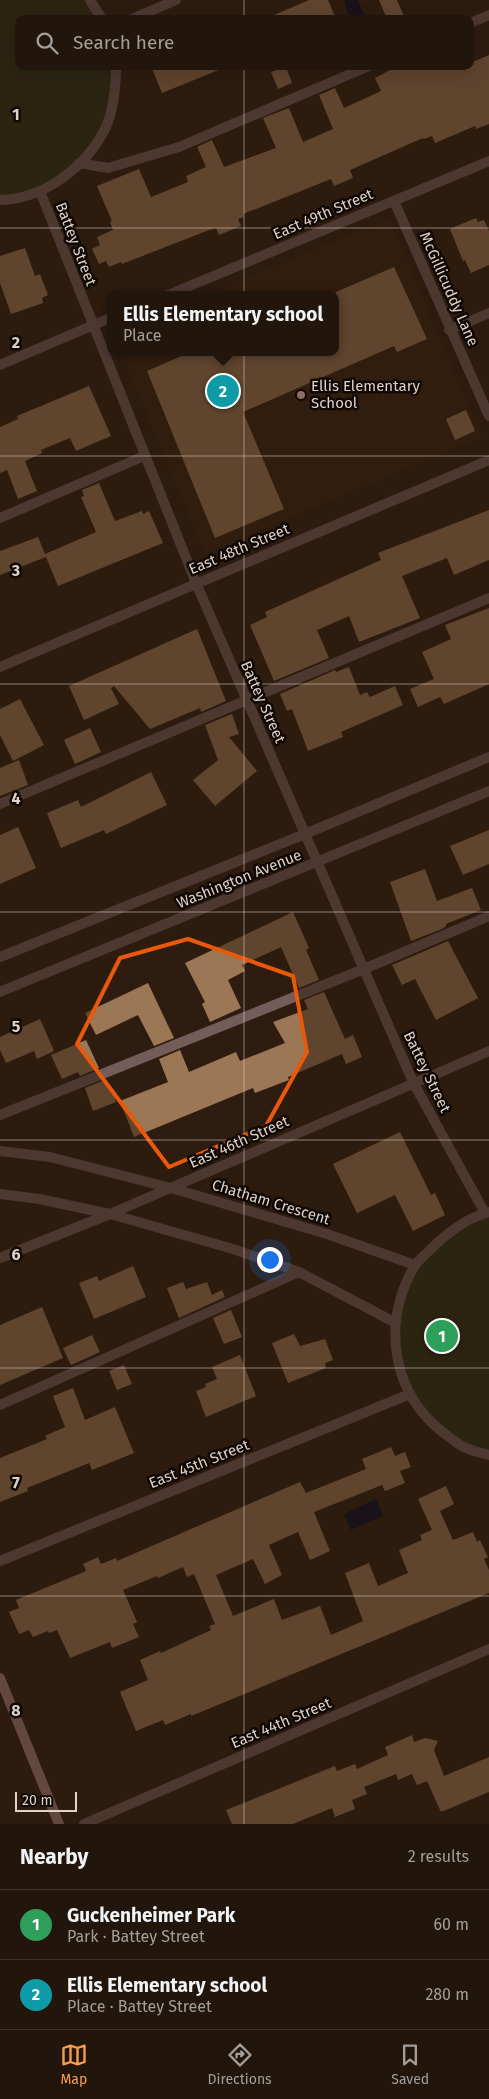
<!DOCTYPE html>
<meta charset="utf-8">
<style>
:root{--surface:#22150b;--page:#2a1e14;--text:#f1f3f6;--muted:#a29f9d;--line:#3f342c;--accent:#fa9f4e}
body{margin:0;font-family:"Fira Sans",sans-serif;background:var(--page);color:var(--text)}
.scale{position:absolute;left:15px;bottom:12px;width:62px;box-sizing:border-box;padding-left:5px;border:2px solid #ded2c9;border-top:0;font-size:14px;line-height:18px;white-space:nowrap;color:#ded2c9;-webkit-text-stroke:4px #0f0804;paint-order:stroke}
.you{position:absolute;left:269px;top:1259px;width:18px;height:18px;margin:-12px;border:4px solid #fff;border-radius:50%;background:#1a73e8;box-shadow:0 0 0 8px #1a73e833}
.badge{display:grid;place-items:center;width:32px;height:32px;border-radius:50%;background:var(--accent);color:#fff;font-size:16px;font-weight:700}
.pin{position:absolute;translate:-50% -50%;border:2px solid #fff;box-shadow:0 1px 5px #0006}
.popup{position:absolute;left:107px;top:291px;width:232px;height:65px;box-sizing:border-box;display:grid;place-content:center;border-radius:10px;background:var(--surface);filter:drop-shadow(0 1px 4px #0005);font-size:16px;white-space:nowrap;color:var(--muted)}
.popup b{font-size:19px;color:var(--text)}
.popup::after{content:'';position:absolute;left:50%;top:100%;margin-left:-10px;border:10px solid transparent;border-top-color:var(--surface)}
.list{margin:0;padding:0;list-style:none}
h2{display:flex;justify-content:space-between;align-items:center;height:65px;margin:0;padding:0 20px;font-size:21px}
h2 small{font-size:16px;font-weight:400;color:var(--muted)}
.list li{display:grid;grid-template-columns:32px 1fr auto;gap:15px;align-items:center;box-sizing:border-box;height:70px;padding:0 20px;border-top:1px solid var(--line)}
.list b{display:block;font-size:19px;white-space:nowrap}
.list p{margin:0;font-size:16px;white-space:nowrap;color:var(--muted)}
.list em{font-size:16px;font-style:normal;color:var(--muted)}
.icon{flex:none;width:28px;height:28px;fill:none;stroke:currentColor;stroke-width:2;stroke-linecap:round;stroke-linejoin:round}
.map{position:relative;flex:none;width:489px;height:1824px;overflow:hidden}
.search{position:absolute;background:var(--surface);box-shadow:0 5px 20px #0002;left:15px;right:15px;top:15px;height:55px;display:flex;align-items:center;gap:12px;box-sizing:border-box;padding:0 18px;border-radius:10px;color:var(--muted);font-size:19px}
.sheet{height:205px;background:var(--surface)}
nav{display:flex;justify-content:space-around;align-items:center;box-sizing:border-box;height:70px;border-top:1px solid var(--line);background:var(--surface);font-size:14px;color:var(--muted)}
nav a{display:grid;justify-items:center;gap:2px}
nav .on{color:var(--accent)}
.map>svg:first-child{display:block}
</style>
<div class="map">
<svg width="489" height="1824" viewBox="0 0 489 1824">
<rect width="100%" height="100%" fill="#2d1c0f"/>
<!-- built -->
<path fill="#36200e" d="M389,218L481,437L205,553L121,352H336V295H207Z"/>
<!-- green -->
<path fill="#292f15" d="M0,0H90L102,19H19V66H116L106,126L89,154L40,191L0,200Z
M489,1212V1455L463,1447L410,1394L395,1350L405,1284L452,1229Z"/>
<!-- water -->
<path fill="#010726" d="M346,0H358L366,19H350L344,1Z
M376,1499L383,1516L351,1530L344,1514Z"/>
<!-- building -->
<path fill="#9c7755" d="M309,0H328L336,19H265Z
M379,0H397L405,19H387Z
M489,55V124L476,129L475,126L435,143L432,136L424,139L423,138L350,170L353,178L334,186L331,179L243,214L244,217L238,219L241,226L219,235L216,228L209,230L122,264L121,262L109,267L106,261L99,264L92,249L100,245L97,237L113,230L110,222L112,221L97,186L139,169L151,197L188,182L186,176L206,167L197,147L212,140L224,167L276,148L263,118L289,108L303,142L333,129L319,95L335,88L344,108L381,91L375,78L398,66H456V69L470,66V63Z
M151,66H226V67L162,93Z
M286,67L292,83L278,89L271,72Z
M476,218L478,222L484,220L489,231V265L471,273L465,260L463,261L450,229Z
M25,248L35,276L40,274L48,295L42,298L43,303L11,314L0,283V256Z
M394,267L427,339L397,352L394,346L243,412L284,509L215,538L147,371L191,352H336V292Z
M89,386L111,436L76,451L70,438L41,450L42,453L25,461L37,491L18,499L7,470L0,473V427L18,419L17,416Z
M466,410L475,431L455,440L446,419Z
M99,483L115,521L142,511L143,514L149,511L163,543L58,586L46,557L0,575V551L38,537L45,554L96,532L81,497L84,496L82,490Z
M489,510V560L454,575L447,558L402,576L420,618L359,642L349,616L317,630L329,658L274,681L250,625L267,617L265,612L381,560L378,553Z
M489,608V684L444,704L440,697L418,707L410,689L434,679L422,652L451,639L445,625Z
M197,629L226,701L201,712L200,708L150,729L114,686L111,688L119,704L84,720L69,686Z
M349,667L360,695L367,692L370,697L395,686L403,705L341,732L343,737L308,751L292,709L287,711L280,694L335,670L336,672Z
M20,699L44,745L13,761L0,735V709Z
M232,714L239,734L229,737L257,771L215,806L193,780L218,760L205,725Z
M90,728L101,752L75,764L64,740Z
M19,760L28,785L0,796V768Z
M151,772L167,805L106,834L104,830L61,848L47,813L78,800L81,807Z
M18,827L36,868L0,884V835Z
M489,830V864L463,875L450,846Z
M425,869L437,901L472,888L481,910L446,924V926L442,929L411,941L390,882Z
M293,912L309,948L306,950L319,980L299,988L281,947L242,965L245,971L228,980L241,1008L210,1022L202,1004L205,1002L185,963Z
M448,941L478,998L436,1020L415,979L402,985L392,965Z
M148,983L174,1038L154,1046L138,1015L96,1035L85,1013Z
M324,992L345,1039L353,1035L362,1057L346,1064L342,1054L288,1077L289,1080L255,1093L253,1088L134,1137L120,1101L168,1082L159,1059L180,1050L189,1072L236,1052L240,1061L285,1043L273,1022L308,1009L304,1000Z
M40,1019L54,1051L37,1059L34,1051L6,1063L0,1050V1037Z
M86,1040L99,1068L80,1076L78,1072L62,1079L51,1055Z
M105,1080L107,1087L110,1085L116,1102L93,1111L85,1088Z
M400,1132L431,1195L435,1193L445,1215L413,1231L395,1195L357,1213L333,1164Z
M133,1266L146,1297L94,1319L79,1283L97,1276L99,1281Z
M183,1282L186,1289L207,1282L212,1295L222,1290L225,1297L179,1318L167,1288Z
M42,1307L63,1358L0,1385V1325Z
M231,1310L242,1337L224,1344L213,1318Z
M294,1334L300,1346L325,1339L333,1360L325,1363L326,1368L288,1383L272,1343Z
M92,1335L100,1352L71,1365L63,1348Z
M240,1355L256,1396L206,1417L196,1391L206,1387L205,1384L217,1379L212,1367Z
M124,1365L132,1384L117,1390L109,1371Z
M73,1388L85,1420L115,1407L134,1453L92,1470L89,1463L27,1488L28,1491L0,1502V1458L47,1439L45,1436L65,1427L53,1396Z
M391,1447L395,1456L405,1452L411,1467L400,1471L405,1483L385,1491L382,1485L314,1512L330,1551L310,1560L298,1532L269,1545L282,1575L265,1584L253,1559L216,1575L233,1616L274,1599L282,1620L320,1606L331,1635L363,1621L345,1573L369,1563L378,1586L408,1573L399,1550L422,1540L420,1535L432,1530L418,1499L446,1486L454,1504L440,1511L453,1540L473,1532L477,1542L480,1540L488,1557L484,1559L489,1570V1593L191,1716V1714L165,1725L163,1720L136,1731L120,1692L148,1680L140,1660L160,1651L161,1653L211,1630L209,1626L215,1624L194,1574L187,1577L183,1567L158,1578L157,1576L123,1590L137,1622L133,1624L139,1637L112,1648L110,1642L70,1658L57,1630L49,1633L48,1631L33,1637L29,1630L19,1634L9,1612L19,1608L16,1600L86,1571L83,1564L98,1557L101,1564L116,1558L117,1561L300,1482L306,1493L366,1469L362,1459Z
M412,1735L414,1742L425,1738L438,1741L434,1750L444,1776L489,1757V1792L441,1812L427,1781L417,1785L412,1774L398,1780L396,1774L364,1787L367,1794L352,1800L355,1809L335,1817L332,1808L293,1824H232L226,1810L335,1766L337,1771L355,1764L357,1769L388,1755L385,1747Z"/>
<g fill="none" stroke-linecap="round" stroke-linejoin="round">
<!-- lane -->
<path stroke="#735c5a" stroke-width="10" d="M470,23L489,15
M79,163L108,168L179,147L369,66
M394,201L489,416
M449,330L489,313
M0,518L144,456
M0,804L489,598
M0,1115L364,969L489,916
M0,1405L299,1272"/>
<!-- street -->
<path stroke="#735c5a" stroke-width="10" d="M90,0L102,19
M132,19L176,0
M40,191L196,583L413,1082L485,1213
M0,200C45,199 87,166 106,127C114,108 116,86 116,66
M168,295L489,161
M0,365L110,318
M0,667L489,460
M0,957L305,834L489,757
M0,992L489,791
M0,1151L50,1157L171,1188L327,1234L415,1265
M0,1194L39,1199L110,1214L233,1249L299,1272L394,1322
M489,1212C466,1218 448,1232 432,1248C426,1254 418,1260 414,1267C381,1324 392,1394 445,1434C451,1438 457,1444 464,1447C472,1451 481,1453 489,1455
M0,1258L110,1214L489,1051
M0,1561L410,1394
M84,1824L489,1649"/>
<!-- secondary -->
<path stroke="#a27e7b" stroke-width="10" d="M0,1678L59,1824"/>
</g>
<!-- marked area -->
<path d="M0 0H489V1824H0ZM188,939L293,976L307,1052L266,1126L169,1167L77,1044L120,958Z" fill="#2d1c0f" fill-opacity=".55" fill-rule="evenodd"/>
<path fill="none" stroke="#e8590c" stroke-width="4" stroke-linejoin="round" d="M188,939L293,976L307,1052L266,1126L169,1167L77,1044L120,958Z"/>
<!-- grid -->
<path fill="none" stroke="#ded2c9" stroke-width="1" stroke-opacity="0.55" d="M244,0V19M244,66V1824M0,228H489M0,456H489M0,684H489M0,912H489M0,1140H489M0,1368H489M0,1596H489"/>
<!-- markers -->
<circle fill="#8d6e63" stroke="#0f0804" stroke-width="2" cx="301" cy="395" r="5"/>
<g text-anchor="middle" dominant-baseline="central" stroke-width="5" stroke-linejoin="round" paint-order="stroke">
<!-- street labels -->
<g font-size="15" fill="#ded2c9" stroke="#0f0804">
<text transform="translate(323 214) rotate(-23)">East 49th Street</text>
<text transform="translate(76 244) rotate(69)">Battey Street</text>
<text transform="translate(449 289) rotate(66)">McGillicuddy Lane</text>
<text transform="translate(239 549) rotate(-23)">East 48th Street</text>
<text transform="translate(263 702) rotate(66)">Battey Street</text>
<text transform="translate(239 879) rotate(-22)">Washington Avenue</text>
<text transform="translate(427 1072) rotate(64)">Battey Street</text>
<text transform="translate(239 1142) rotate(-24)">East 46th Street</text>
<text transform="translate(271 1202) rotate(17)">Chatham Crescent</text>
<text transform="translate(199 1464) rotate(-22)">East 45th Street</text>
<text transform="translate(281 1723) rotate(-23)">East 44th Street</text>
</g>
<!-- poi labels -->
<g font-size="15" fill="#ded2c9" stroke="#0f0804" text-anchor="start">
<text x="311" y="386">Ellis Elementary<tspan x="311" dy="17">School</tspan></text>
</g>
</g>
<g font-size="16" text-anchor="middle" font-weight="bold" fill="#ded2c9" stroke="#0f0804" stroke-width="5" stroke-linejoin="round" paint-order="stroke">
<text x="16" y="120">1</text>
<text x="16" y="348">2</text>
<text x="16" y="576">3</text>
<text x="16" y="804">4</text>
<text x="16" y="1032">5</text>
<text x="16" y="1260">6</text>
<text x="16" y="1488">7</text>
<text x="16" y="1716">8</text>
</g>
</svg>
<div class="scale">20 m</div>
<div class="you"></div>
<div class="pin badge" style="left:442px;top:1336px;background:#2e9e5b">1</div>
<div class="pin badge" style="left:223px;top:391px;background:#0f9aa8">2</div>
<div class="popup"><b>Ellis Elementary school</b>Place</div>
<div class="search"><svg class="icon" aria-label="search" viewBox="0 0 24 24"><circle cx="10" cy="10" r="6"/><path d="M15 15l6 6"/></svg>Search here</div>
</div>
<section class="sheet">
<h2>Nearby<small>2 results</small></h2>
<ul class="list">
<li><span class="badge" style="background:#2e9e5b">1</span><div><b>Guckenheimer Park</b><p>Park · Battey Street</p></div><em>60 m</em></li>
<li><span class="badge" style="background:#0f9aa8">2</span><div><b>Ellis Elementary school</b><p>Place · Battey Street</p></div><em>280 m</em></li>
</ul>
</section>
<nav>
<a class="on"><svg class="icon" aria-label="map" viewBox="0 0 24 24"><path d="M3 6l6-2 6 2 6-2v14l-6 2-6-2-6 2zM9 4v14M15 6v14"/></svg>Map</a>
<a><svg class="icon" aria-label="directions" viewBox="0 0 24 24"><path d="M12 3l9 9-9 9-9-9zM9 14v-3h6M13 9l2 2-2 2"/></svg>Directions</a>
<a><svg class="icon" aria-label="saved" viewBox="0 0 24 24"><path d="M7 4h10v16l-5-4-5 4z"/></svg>Saved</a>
</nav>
